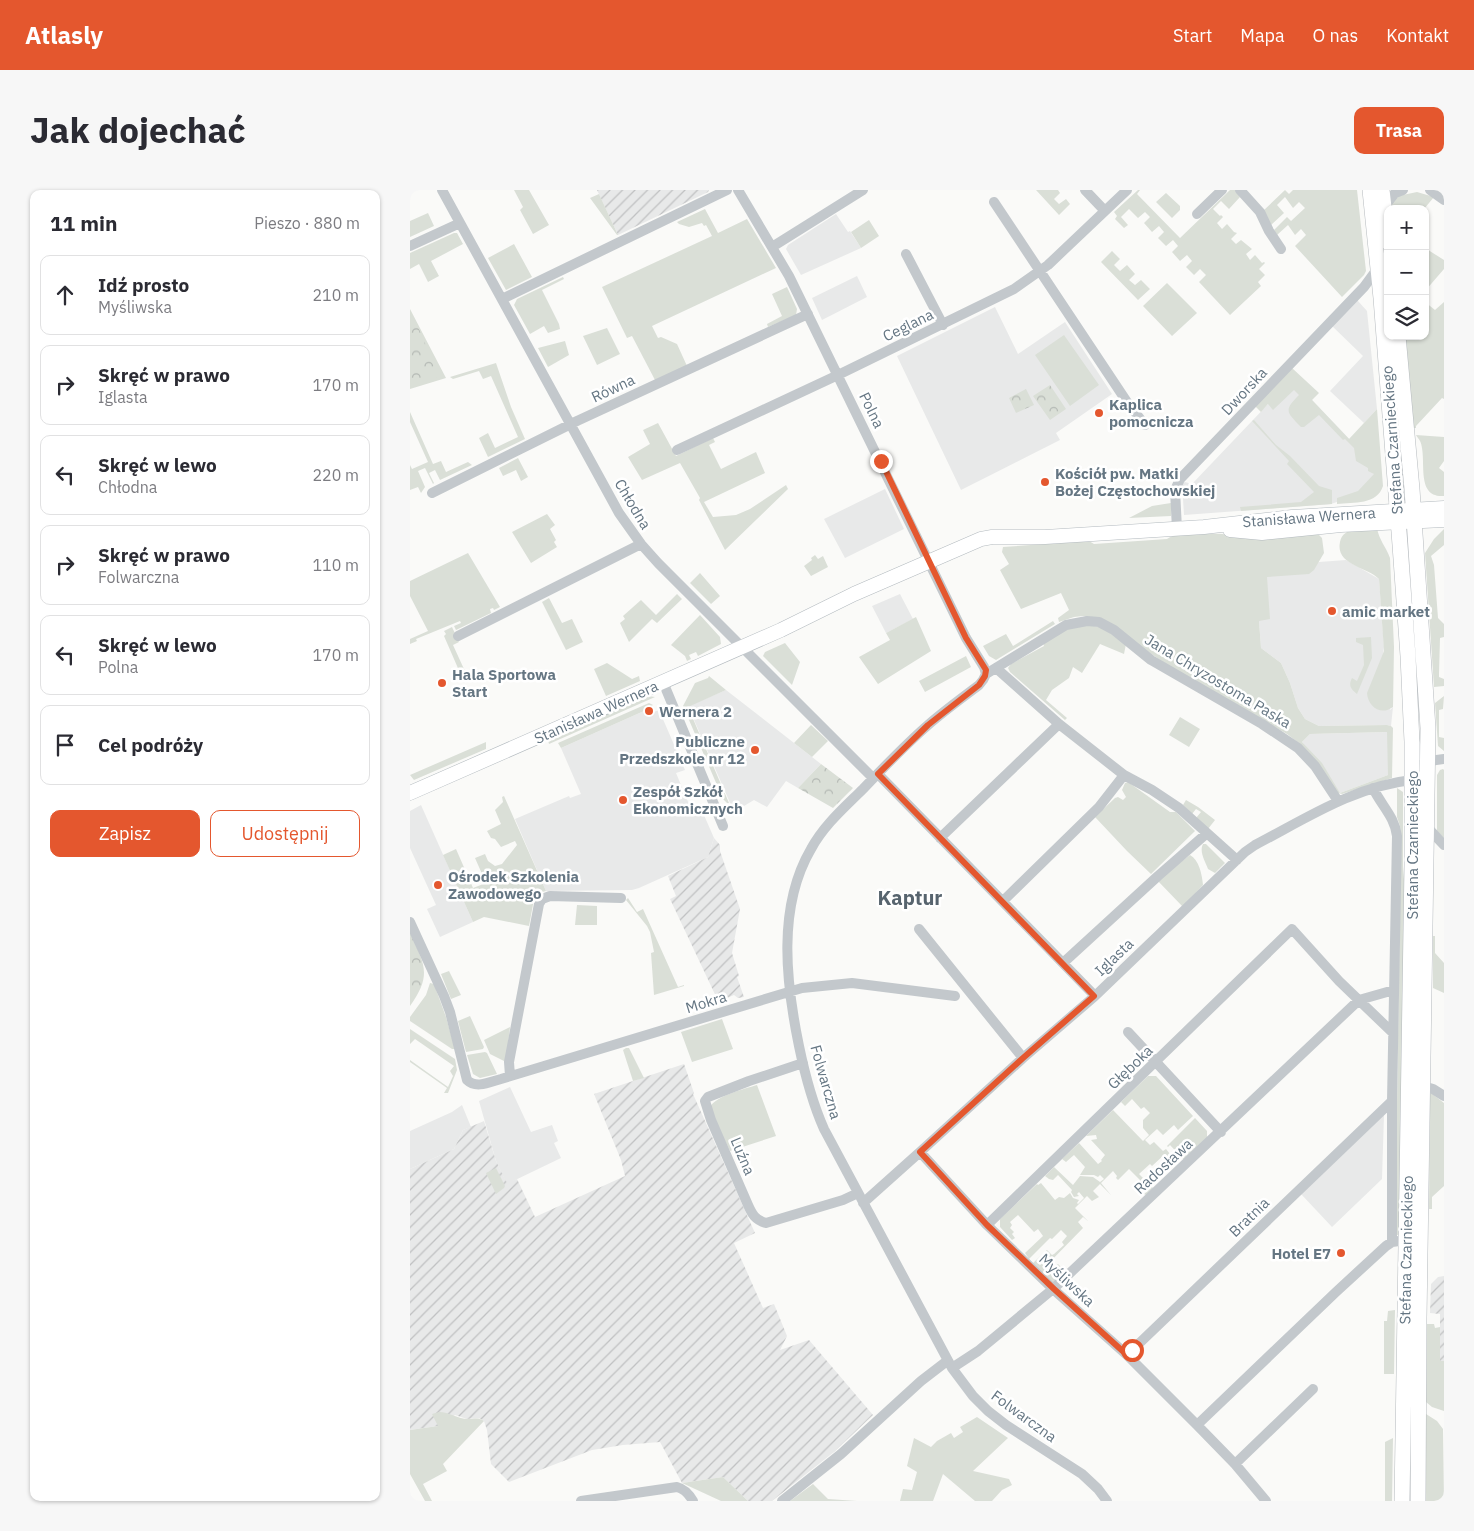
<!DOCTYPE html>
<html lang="pl">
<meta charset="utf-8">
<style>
:root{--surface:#fff;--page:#f7f7f7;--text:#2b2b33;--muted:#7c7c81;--line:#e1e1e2;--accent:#e4572e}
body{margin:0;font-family:"IBM Plex Sans",sans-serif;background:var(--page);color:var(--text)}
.controls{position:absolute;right:15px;top:15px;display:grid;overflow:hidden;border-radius:10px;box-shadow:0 1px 4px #0004}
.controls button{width:45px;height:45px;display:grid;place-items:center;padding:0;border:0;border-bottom:1px solid var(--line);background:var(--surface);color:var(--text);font:25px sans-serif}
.stop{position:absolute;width:15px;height:15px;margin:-11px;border:4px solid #e4572e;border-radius:50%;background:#fff}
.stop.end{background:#e4572e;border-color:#fff;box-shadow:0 1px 5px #0008}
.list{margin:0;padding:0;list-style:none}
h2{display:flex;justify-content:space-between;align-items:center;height:65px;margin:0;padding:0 20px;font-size:21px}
h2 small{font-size:16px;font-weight:400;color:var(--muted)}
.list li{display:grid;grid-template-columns:32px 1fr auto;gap:15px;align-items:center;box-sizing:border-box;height:80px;margin:0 10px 10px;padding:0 10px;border:1px solid var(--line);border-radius:10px}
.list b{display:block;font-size:19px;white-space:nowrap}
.list p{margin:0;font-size:16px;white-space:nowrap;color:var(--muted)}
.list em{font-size:16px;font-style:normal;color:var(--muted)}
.actions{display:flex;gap:10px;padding:15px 20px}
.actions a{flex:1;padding:11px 0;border:1px solid var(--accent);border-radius:10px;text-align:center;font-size:18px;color:var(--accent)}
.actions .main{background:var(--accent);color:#fff}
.icon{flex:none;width:28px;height:28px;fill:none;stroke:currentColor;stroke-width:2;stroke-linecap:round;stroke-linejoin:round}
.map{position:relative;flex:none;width:1034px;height:1311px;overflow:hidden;border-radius:10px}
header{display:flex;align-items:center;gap:30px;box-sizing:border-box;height:70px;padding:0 25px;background:var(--accent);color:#fff}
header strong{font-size:24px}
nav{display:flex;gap:28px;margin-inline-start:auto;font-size:18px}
.intro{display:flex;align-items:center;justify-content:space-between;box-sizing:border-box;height:120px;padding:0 30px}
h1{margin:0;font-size:35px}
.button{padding:12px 22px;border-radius:10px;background:var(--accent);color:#fff;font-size:18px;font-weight:700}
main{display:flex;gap:30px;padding:0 30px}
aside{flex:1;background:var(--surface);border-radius:10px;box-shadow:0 1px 4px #0004}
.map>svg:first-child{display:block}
</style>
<header>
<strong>Atlasly</strong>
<nav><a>Start</a><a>Mapa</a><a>O nas</a><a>Kontakt</a></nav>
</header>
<div class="intro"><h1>Jak dojechać</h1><a class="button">Trasa</a></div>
<main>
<aside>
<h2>11 min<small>Pieszo · 880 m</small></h2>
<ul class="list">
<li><svg class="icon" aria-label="ahead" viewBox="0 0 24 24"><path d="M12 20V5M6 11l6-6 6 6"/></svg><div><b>Idź prosto</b><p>Myśliwska</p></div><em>210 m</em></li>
<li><svg class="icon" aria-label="right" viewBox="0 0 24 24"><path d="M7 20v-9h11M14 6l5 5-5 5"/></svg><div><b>Skręć w prawo</b><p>Iglasta</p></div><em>170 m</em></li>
<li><svg class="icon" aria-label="left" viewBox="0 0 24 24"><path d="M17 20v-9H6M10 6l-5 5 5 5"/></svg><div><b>Skręć w lewo</b><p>Chłodna</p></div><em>220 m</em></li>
<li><svg class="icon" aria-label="right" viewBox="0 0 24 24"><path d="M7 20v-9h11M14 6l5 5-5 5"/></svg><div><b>Skręć w prawo</b><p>Folwarczna</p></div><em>110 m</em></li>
<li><svg class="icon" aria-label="left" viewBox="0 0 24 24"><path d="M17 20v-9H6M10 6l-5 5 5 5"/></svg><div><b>Skręć w lewo</b><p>Polna</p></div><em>170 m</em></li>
<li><svg class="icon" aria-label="arrive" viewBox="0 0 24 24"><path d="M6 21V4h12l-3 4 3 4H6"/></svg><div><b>Cel podróży</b></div></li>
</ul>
<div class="actions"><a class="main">Zapisz</a><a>Udostępnij</a></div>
</aside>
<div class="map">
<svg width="1034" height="1311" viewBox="0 0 1034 1311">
<defs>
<pattern id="industrial-furrows" width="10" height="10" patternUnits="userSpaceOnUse" patternTransform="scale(1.25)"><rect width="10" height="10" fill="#e8e9e9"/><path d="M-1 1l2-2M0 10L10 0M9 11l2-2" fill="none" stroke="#c0c1c2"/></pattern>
<pattern id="forest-crowns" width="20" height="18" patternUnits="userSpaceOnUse" patternTransform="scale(1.25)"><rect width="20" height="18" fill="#dadfd7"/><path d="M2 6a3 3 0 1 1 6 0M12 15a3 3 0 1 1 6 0" fill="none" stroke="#b4b9b4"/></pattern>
</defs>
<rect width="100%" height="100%" fill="#fafaf8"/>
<!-- built -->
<path fill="#e8e9e9" d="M426,24L438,42L440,41L451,58L391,85L376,59L378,55Z
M447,86L457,107L412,130L402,108Z
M948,108V111L957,121L967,219L954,233L920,201L953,166L921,135Z
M585,117L608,164L655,132L702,204L646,243L650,250L551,300L487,166Z
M882,189L969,280L947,305L921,314L774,325L772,293L775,292L782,294Z
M475,299L494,339L435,368L414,329Z
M936,370L969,389L974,457L973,465L980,520L983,517L981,536L977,535L909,536L895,529L888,518L880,493L871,473L851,458L849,431L853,384L909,372Z
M490,404L503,429L476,443L462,416Z
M316,500L411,574L388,598L376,591L357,617L344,610L324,622L278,516Z
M249,520L275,580L266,583L281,619L290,616L304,648L298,667L229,698L222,700L136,701L105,629L159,606L160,608L171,604L151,558L234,521L236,525Z
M978,542V585L930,603L892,552L900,544Z
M11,615L63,732L30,747L17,719L26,715L0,658V621Z
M100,897L121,942L142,935L148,951L144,953L151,968L97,994L86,971L69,911Z
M52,915L61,937L53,940L44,959L0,979V941L42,922Z
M974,925L972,989L922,1037L891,1004Z"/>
<!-- industrial -->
<path fill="url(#industrial-furrows)" d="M187,0H299L298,2L208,45Z
M304,648L310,655V661L330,719L322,763L329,786L327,787L334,807L328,808L324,805L317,808L316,813L310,815L260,709L266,706L258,686L298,667Z
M274,874L284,903L283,904L345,1043L324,1053L353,1118L364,1114L377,1146L370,1160L399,1150L463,1225L424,1262L362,1311H338L313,1287L272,1293L250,1252L213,1255L182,1260L99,1292L81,1274L77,1240L74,1231L69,1228L57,1229L45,1225L28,1236L0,1240V979L44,959L53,940L74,931L86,971L97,993L107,989L125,1027L215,986L211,970L184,904Z
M1034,1086V1171H1030V1124L1020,1123L1021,1094L1028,1087Z"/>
<!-- green -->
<path fill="#dadfd7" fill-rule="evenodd" d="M104,0H119L139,35L123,44L110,20L113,17Z
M626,0H648L650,3L644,9L649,14L656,9L660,14L649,25Z
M728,0H730L727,4L770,48L820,0H826L830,7L819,19L811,11L803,19L810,26L811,25L813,27L807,33L812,39L817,34L824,42L827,43L821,49L826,54L831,50L842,59L836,64L840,70L845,65L852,73L854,72L855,73L849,79L855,85L848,92L851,96L820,125L789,92L796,85L790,79L784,85L776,77L782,71L777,65L770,71L762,62L768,56L763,50L756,56L748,48L754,42L749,36L742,42L734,33L740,27L735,22L728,28L719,19L711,27L718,35L714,38L705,29L707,26L704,22Z
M875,0L879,4L883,0H947L956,81L954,85L932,107L885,56L896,45L891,39L885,45L878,35L867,45L864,40L877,27L881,31L895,18L889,12L883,18L875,7L867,15L874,23L861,35L853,21Z
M1007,2L1024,7L1014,19H980V14L988,6Z
M756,3L770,16V20L762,28L746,12Z
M189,4L208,45H207L180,8Z
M295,19L308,43L337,29L366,78L242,136L248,148L251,147L267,154L277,176L245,190L222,146L217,148L192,97L302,46L296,35L294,36L292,33L279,37L269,34L267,32Z
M18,23L24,36L0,47V31Z
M459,30L469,46L451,58L441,42Z
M44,43H47L53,54L21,71L29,86L18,92L9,74L0,79V63Z
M104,54L122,87L96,100L78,68Z
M1015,58L1034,70V79L1015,101Z
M702,61L710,69L704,75L710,81L717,75L725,84L719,90L725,95L731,90L740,99L728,110L691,72Z
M153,87L154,89L132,100L149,134L150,139L138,143L134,136L120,144L104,115L107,109Z
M757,93L787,123L762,146L733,116Z
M377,97L387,119L386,125L358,137L357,134L372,126L362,104Z
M1015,112L1025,120L1034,112V209L1032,208L1006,236V238H1002L992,146H1015Z
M0,119L36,188L0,199Z
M197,138L210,164L187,175L173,146Z
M654,145L689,195L660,216L625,165Z
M155,151L159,165L138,177L128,158Z
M86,173L101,217L115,249L78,267L69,248L78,243L85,258L108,247L81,186L73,189L69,181L43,189L40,187Z
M882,178L909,203L902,210L939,249L967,219L973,296C967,315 944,312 927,314V308L948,301L964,284L958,281V278L946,271L944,258L935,249L933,250L909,225L894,237H891C877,222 873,221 889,205L884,200L863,220L858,214L851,222L845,216Z
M0,222L23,274L31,271L36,282L58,272L62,275L30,290L25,280L19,283L24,293L23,294L15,278L8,281L15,297L11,303L8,297L0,300V275L2,279L18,272L0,232Z
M844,230L866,255L880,266L909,296L922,300V314L831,321L830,317L891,312L904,302L877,274L879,271L842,231Z
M248,233L266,266L303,248L305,252L299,255L311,279L346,262L355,283L294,312L303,327L326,325L340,319L376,295L378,299L315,360L289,310L290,308L270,273L232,290L218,267L240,254L233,240Z
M1006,245L1034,247V271L1029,278L1034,282V306C1004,308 1018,268 1010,251C1009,249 1007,247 1006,245Z
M108,268L118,287L111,291L106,280L93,286L89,278Z
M761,313V326L719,328L742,316Z
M137,324L145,335L140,339L146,350L144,352L147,357L121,373L102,342Z
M967,338C969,350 976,357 980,368L984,457L983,517C971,526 958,517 957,503L974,461L969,389C957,377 925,375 930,352C933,336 955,339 967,338Z
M1034,339V355L1021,366L1024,375L1028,428L1034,434V447L1030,448L1029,484V487L1034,489V496L1024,497L1015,363L1024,349Z
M907,343L912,348L914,363L904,380L899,384L857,387L860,429L849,431L851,458L871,473L880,493L888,518L895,529L909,536L977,535L981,536L983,538L982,588L932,604L928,603L890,554L877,544L759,476L690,429L673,426L664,427L649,432L648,428L659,420L651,403L611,419L590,380L599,374L592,362L593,357L679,351L684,354L757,349C770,339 829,346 849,346C868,346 887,344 907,343ZM977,542L978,585L930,603L912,573L892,552L900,544Z
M58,363L90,417L84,420L83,418L80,419L81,423L46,440L44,436L51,433L50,431L6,449L7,451L0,454V449L18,441L0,406V391Z
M405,365L408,369L413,366L418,377L401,386L394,376L402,370L401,368Z
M290,383L310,406L301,414L280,393Z
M267,404L272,409L247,433L242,429L219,452L210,433L215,429L213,426L231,410L246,425Z
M139,408L152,433L162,429L173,452L156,460L132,412Z
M290,425L310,447L311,454L288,466L286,462L279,465L281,469L277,471L275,466L261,455Z
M506,427L521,461L468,494L449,467L480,450L476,443Z
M643,431L645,434L586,470L579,466L573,456L596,444L603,456Z
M675,434L693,438L716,454L714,464L690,454L672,483L663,477L659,488L642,500L636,510L657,528L655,530L600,482L598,478L601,474L634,456L632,450L652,439Z
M42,437L49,452L43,455L59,490L54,492L34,446L36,444L34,441Z
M961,447L962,468L947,504C941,499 938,496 942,488L947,491L954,475L953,455L946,452V448Z
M375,453L390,472L382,495L353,466L355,462Z
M556,466L561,477L515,502L509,491Z
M197,473L222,489L229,486L230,491L196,506L184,479Z
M299,486L316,500L278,517L319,613H317L313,609L273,516L285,493L298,488Z
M238,506L245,507L139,554L138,550Z
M1034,506L1033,519L1029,520V547L1034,548V561L1028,556L1025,513Z
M239,513L243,515L234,520V521L151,558L148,553Z
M770,527L790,539L779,557L759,545Z
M401,535L418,551L402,567L384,553Z
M76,552V559L4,590L0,585Z
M1033,579L1034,580V648L1027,641V585L1030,580Z
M718,592L760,622H766L785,641L741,684L717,661L685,627L705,608L708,607L713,610L716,607L712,600L715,593Z
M987,598L993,602V677L996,714L990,1044L985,1046L991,646L990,636L987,627Z
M94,606L136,701L125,704L119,736L74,727L63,732L33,665L46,659L63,698L76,693L65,668L75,664L78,671L85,676L92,674L107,655L105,651L91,657L85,649L81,648L77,641L91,634L85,620L93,612L92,607Z
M776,610L788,617L805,630L798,639L786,628L791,622L786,619L782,624L773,615Z
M793,654H796L815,673L805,683L798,679C795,671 789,662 793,654Z
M780,665C789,670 792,684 793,695L773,717L747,690Z
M218,708L227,722L233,719L268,797L274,795V796L244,805L241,763L244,762L240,742L237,736L216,710Z
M167,715L187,716V735H165Z
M1023,746H1025V763L1034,773V803L1023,798Z
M39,781L51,805L41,809L31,784Z
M20,793L24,794L36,827L45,859H42L0,831V827L16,805Z
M60,826L74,857L73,859L56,862L48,831Z
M312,829L323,859L282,872L271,842Z
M100,837L96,872L80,864L74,850Z
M0,839L45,869L47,880L38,903H34L37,898L0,872V870L38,897L43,886L40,881L44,876L5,849L0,854Z
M216,858H219L234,888L223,891L213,860Z
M75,862L77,863L87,884L70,888L63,884L57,865Z
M738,886H746L783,926L768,940L764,935L753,945L747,939L735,950L740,955L744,952L753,961L756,959L760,964L758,967L755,964L742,976L740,974L729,984L743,998L736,1005L734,1004L741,997L733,990L728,995L730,997L729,998L726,995L730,990L719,979L708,990L706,988L707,986L703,981L691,993L701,1005L690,994L683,1001L689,1007L682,1011L677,1006L665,1018L679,1032L673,1027L668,1032L673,1038L637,1075L642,1080L648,1074L656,1082L646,1092H642L623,1073L637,1060L642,1065L644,1064L654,1055L652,1052L657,1046L651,1040L642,1049L640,1048L619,1069L615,1063L633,1046L628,1039L624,1042L608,1025L600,1032L602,1035L600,1038L604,1042L602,1044L605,1048L602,1050L590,1037V1029L627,994L628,995L631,993L645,1010L649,1007L654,1008L660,1003L663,1008L669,1010L667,1013L668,1014L674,1008L669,1002L667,1004L669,1006L664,1007L661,1002L662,1000L648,985L643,990L639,989L635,986L644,977L663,995L670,986L683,987L690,992L694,989L690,985L688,987L684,985H670L675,977L664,965L656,972L652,969L669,953L688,974L692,971L691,970L695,965L681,950L687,949L686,945L676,946L703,920L733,951L739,945L733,938V930L740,923L734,917L731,919L722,909L715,916L711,912Z
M347,895L366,946L320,961L301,923L300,917C306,906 334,899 347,895Z
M1020,902L1034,913V996L1022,1007V1019H1019Z
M785,928L797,941V949L774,970L760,955L758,957L757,956Z
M86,978L95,996L94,998L86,1004L76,983Z
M985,1120L984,1184H974V1131H977L978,1121Z
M1017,1134H1024L1025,1138L1030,1137V1171H1034V1221L1022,1217L1016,1212Z
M29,1222C39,1222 48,1229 58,1229C65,1229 68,1227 74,1231L33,1274L37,1281L13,1294L22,1311H15L0,1284V1240L28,1236L22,1224Z
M1016,1224L1027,1231L1033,1239L1034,1311H1016Z
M567,1227L598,1248L563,1281L599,1289L602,1295L592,1300L582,1311H565L533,1284L523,1311H490L493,1299L502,1300L507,1282L497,1276L504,1248L521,1257L527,1251L541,1243L544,1248L553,1242L550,1237Z
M983,1248L982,1311H975V1252Z
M313,1287L338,1311H311L272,1293Z
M403,1294L418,1309L447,1311H380Z"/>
<!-- forest -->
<path fill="url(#forest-crowns)" d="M0,130L8,137L13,148L24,176L27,188L0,196Z
M640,195L656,219L640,230L623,206Z
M616,199L624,215L606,223L599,208Z
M411,574L443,598L423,618L388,598Z
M0,743C15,775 22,785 0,816Z"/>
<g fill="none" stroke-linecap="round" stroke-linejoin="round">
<!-- secondary casing -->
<g stroke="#b3babf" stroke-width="15">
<path id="secondary" d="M820,340L852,343L931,335L1034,330
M0,603L371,440L444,404L571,349L582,347H635L794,337L882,327L1034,318"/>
</g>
<!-- primary casing -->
<g stroke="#b5babe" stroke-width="16">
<path id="primary" d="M960,0L971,108L990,355L998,466L1002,552V675L992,1311
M972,0L978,52
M988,146L1002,299L1018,538L1009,1129L1008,1311"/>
</g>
<!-- street -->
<path stroke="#c3c8cc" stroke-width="10" d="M32,0L209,323L231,354L248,373L463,588
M328,0L379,86L556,448L574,477L576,484
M675,0L695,21
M830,0L850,22L859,41L871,59
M1020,0L1034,10
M584,12L717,212L735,235
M974,17L985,3L993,0
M787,24L812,0
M0,56L50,33
M362,57L453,0
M496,64L533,135
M92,109L317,0
M267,260L428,185L604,99L638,75L717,0
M22,303L167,231L398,124
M767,339L765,300L770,289L954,97L968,78
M48,446L231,354
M586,478L649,534L714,585L742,600L769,618L827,670
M576,484L573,490L569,495C552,508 534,521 518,535C495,555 474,577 453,599C434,618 414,635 401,659C367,717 376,793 389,856C395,885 402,912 414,939L542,1178L563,1206L578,1221L596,1235L672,1284L688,1299L697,1311
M576,484L656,435L677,431L689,432L704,440L741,470L852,534L888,558L905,576L928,611
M253,492L313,636
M1003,550L1011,565L1019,571L1034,569
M468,584L685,806
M963,598C971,615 985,627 987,646L982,911V1052
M1018,638L1034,655
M530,648L649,534
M593,711L689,617L714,585
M0,732L34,806L40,822L57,890C66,899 80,892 91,889L392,798L442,793L545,806
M509,739L613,868
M653,773L748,686L796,644
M718,842L811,942
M393,873L339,891L298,907L295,911L301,930L338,1015C342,1024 345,1030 356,1033L433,1010L448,1003
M100,886L99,872L129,714L132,709L140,706L211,708
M1013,896L1023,899L1034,906
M510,962L577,1035L643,1099L717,1165L787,1235L825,1274L856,1311
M453,1013L510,962L613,868L685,806L835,662L845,655C895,629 945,596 1002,590
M577,1035L882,739L929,791L983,843
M717,1165L982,911
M542,1178L568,1161L643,1099L949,810L984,800
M787,1235L926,1102L976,1056L982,1052L989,1051
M825,1274L903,1199
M171,1311L267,1297C275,1299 279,1304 283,1311
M372,1311L431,1264L511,1191L537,1171"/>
<!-- secondary -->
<use href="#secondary" stroke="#fff" stroke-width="14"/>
<!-- primary -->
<use href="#primary" stroke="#fff" stroke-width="15"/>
</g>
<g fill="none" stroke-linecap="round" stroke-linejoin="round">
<!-- route -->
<path stroke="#e4572e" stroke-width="6" d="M471,271L556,448L576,480L575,486L569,495L518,535L468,584L684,806L613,868L510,962L577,1035L644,1099L717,1165L722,1160"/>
</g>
<!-- markers -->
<g fill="#e4572e" stroke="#fff" stroke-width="2">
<circle cx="689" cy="223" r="5"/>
<circle cx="635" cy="292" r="5"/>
<circle cx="922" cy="421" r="5"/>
<circle cx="32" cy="493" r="5"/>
<circle cx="239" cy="521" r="5"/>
<circle cx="345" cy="560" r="5"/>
<circle cx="213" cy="610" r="5"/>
<circle cx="28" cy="695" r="5"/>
<circle cx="931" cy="1063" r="5"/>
</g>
<g text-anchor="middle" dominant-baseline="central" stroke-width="5" stroke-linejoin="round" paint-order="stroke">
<!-- street labels -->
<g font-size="15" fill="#657683" stroke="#fff">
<text transform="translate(498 135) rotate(-26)">Ceglana</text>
<text transform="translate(203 198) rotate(-25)">Równa</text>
<text transform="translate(834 201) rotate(-47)">Dworska</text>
<text transform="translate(462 220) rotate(64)">Polna</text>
<text transform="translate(982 250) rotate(-94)">Stefana Czarnieckiego</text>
<text transform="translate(223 314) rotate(59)">Chłodna</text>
<text transform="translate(899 327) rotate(-4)">Stanisława Wernera</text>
<text transform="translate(808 491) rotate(31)">Jana Chryzostoma Paska</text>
<text transform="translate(186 522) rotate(-24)">Stanisława Wernera</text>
<text transform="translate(1002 655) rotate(-90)">Stefana Czarnieckiego</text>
<text transform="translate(704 767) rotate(-44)">Iglasta</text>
<text transform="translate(296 812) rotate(-17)">Mokra</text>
<text transform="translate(720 877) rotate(-44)">Głęboka</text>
<text transform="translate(416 892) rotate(74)">Folwarczna</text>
<text transform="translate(333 966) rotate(67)">Luźna</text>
<text transform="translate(753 976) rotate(-43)">Radosława</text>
<text transform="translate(839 1027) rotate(-44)">Bratnia</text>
<text transform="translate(996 1060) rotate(-89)">Stefana Czarnieckiego</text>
<text transform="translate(657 1090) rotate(43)">Myśliwska</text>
<text transform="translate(614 1226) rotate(36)">Folwarczna</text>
</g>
<!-- poi labels -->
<g font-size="15" font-weight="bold" fill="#657683" stroke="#fff" text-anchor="start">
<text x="699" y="214">Kaplica<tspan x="699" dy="17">pomocnicza</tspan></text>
<text x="645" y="283">Kościół pw. Matki<tspan x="645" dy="17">Bożej Częstochowskiej</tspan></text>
<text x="932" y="421">amic market</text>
<text x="42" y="484">Hala Sportowa<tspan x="42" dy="17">Start</tspan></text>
<text x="249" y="521">Wernera 2</text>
<text x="335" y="551" text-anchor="end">Publiczne<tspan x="335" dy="17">Przedszkole nr 12</tspan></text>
<text x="223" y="601">Zespół Szkół<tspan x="223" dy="17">Ekonomicznych</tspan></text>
<text x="38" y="686">Ośrodek Szkolenia<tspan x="38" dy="17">Zawodowego</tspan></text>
<text x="921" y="1063" text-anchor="end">Hotel E7</text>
</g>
<!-- district labels -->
<g font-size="20" font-weight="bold" fill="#57646e" stroke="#fff">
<text x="500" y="707">Kaptur</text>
</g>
</g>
</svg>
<div class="controls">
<button>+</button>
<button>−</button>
<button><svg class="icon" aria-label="layers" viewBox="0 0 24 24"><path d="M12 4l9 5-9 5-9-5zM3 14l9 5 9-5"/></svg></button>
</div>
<div class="stop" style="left:722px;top:1160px"></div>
<div class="stop end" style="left:471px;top:271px"></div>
</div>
</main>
